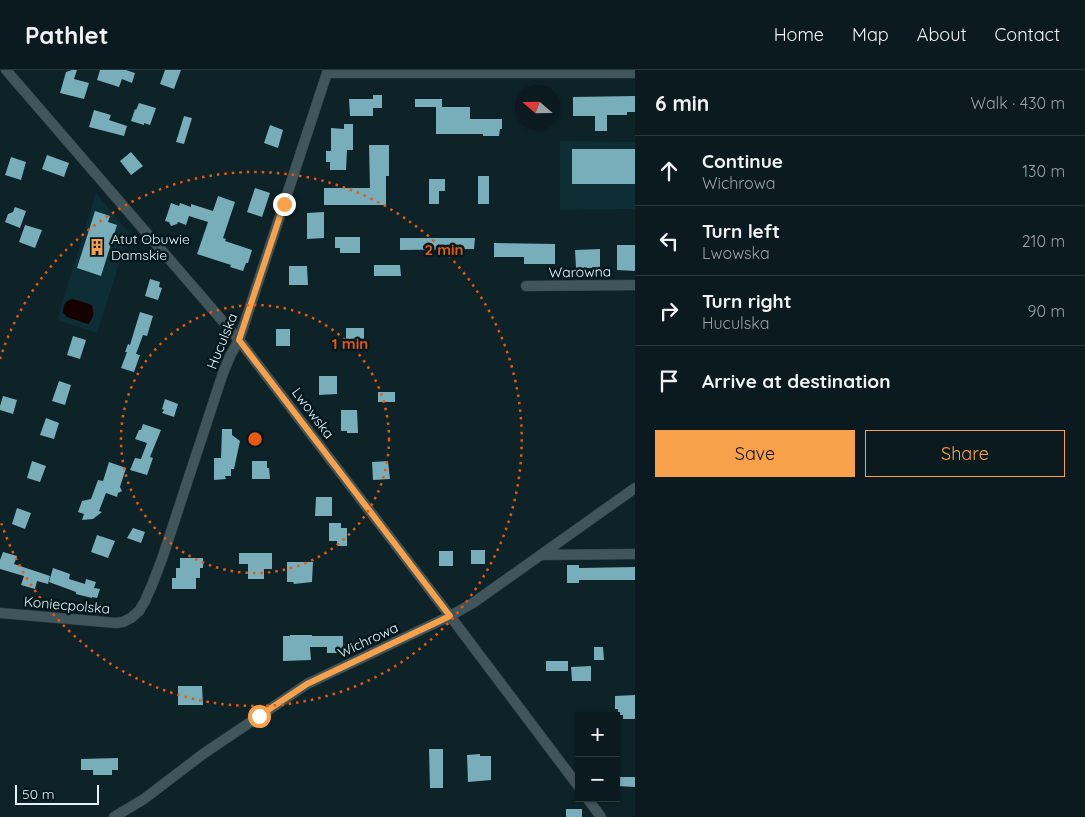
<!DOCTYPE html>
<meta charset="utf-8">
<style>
:root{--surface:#0a1a1e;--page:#132327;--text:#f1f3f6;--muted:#99a1a4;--line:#2a383c;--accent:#f8a14a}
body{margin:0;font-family:Quicksand,sans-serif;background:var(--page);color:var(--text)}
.controls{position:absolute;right:15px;bottom:15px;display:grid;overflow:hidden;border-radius:0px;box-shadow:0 1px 4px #0004}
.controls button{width:45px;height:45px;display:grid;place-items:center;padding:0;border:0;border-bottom:1px solid var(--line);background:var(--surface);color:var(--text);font:25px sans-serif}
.compass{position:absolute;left:515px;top:15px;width:45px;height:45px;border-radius:50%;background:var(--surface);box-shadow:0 1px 4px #0004;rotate:290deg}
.scale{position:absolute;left:15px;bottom:12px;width:84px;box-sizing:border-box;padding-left:5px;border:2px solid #e5f2f6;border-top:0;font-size:14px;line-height:18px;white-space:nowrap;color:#e5f2f6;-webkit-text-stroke:4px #04191e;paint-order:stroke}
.stop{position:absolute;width:15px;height:15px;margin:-11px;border:4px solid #f8a14a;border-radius:50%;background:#fff}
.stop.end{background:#f8a14a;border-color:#fff;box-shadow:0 1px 5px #0008}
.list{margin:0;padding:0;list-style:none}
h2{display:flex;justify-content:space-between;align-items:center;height:65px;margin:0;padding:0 20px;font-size:21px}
h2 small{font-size:16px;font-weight:400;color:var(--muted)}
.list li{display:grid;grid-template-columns:32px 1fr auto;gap:15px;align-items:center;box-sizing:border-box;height:70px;padding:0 20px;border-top:1px solid var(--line)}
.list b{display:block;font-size:19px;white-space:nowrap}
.list p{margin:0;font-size:16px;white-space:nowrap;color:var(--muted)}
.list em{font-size:16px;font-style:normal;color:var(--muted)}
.actions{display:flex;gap:10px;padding:15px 20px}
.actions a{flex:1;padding:11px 0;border:1px solid var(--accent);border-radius:0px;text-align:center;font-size:18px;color:var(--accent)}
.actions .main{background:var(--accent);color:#111}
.icon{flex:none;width:28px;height:28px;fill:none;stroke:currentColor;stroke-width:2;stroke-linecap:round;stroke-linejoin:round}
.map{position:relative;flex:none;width:635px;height:747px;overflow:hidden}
header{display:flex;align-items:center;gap:30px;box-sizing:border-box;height:70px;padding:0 25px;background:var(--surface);border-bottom:1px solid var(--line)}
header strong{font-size:24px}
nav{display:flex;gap:28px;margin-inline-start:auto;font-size:18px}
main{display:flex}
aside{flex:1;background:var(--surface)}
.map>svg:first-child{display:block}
</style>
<header>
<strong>Pathlet</strong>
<nav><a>Home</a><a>Map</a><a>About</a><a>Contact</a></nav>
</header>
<main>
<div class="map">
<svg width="635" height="747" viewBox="0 0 635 747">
<rect width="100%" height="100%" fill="#0d2328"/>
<!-- built -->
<path fill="#0d2e35" d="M560,71L635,72V139L560,140Z
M96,123L129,163L97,263L57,250Z"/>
<!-- water -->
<path fill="#150100" d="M73,229L92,235C94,243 94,248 88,254L67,247L63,243C63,234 65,231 73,229Z"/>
<!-- building -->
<path fill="#78adba" d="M72,0H77L74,9L89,13L84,29L60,23L66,2Z
M100,0H126L135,3L132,13L122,9L119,17L97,10Z
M165,0H181L174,19L160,14Z
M373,25H382V38H373V46H350L349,29H373Z
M635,26V42H627V45H607V61H595V46H573V27Z
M415,29H442V37H415Z
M139,33L156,38L150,55L144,53V55L131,51L135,39L136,40Z
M436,37H470V49H502V59H500L499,66H483V64H436Z
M94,40L111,45L109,50L127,56L124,66L89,57Z
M184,46L192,48L184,74L176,72Z
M344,54H353V80H347L346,100H330V92H326V81H331V58L344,59Z
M270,55L283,60L278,78L264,73Z
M369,75H389V106H386V135H324V118H370Z
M572,79H635V114H572Z
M131,82L143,96L131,105L120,91Z
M47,85L69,93L64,107L42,99Z
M11,87L26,92L21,110L5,105Z
M478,106H489V134H478Z
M429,109H445V121H439V134H429Z
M255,118L270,123L262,147L247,142Z
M218,126L235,132L223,168L226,169L225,171L252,180L248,193H246L243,201L230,197L231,195L197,184L208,152L189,146L186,155L178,152L177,154L171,156L169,152L165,151L171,133L179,136L180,133L191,137V134L213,141Z
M15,137L26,141L20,158L5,152L8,144L13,142Z
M95,141L110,146L108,152L117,155L101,206L77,198Z
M324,142V168L307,169V143Z
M25,155L42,160L35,178L19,172Z
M335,167H360V183H340V178H335Z
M400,168H475L474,179L400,180Z
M494,173L555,174V194H524V187H494Z
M617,175H635V201L617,200Z
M600,179V198H576L575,180Z
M374,195H400L401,206H374Z
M289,196H307L308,215H289Z
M150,209L160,212L159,217L162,218L158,230L145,226Z
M140,242L153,246L147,266L143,265L136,284L140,285L134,302L121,298L127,282H125L128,274L130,275Z
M346,258H364V275H346Z
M276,259H290V276H276Z
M73,266L86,270L80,289L67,285Z
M319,306H337V324L319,325Z
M59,311L71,315L65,335L52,331Z
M378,322H395V332H378Z
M3,326L17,330L13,344L0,340V336Z
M165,329L178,334L174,347L162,343L164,340L162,339Z
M341,340H357L358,363H347V361H341Z
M46,348L59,353L54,369L40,365Z
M143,354L161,360L150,387L153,388L147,405L130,400L135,388L141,389L147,373L135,369L139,360H141Z
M222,359H232V365L240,371L234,399H231V406H225L226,409L214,410V388H221Z
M32,391L46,396L40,412L27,408Z
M252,391H267V398H269L270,409H252Z
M388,391L390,409L373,410L372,392Z
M109,392L126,398L120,417L122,421L118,423L117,427L106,423L99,441L102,442L93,449L82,450L84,444L78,442L82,431L91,429L98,410L103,411Z
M316,427H332V446H315Z
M17,438L31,443L25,459L12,454Z
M329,453H341V458H347V476H337V471H329Z
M133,458L145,462L141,473L127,468Z
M97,465L115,471L108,488L91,482Z
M471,480H485V494H471Z
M439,481H453V496H439Z
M3,482L17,486L14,494L50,506L48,514L37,511L35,519L21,515L24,506L0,499V490Z
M239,483H272V499H264V509H248V494H239Z
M180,488H203V498H200V508H196V519H172V508H176V498H180Z
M287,492H313L312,512L294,514L293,512H287Z
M567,495H579V498L635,497V510H579V513H567Z
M53,498L70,504L69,509L85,514L86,509L96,512L94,518L100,519L97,528L92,527V528L76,524V522L49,512Z
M290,565H312V566H343V583H327V577H310L311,590L283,591V566H290Z
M594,577H603L604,590H594Z
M546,591H568V601H546Z
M591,596V611H572L571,597Z
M178,616H202L203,635H178Z
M635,625V649H623V645H618V639H615V626Z
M429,679H443V718H430Z
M480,684V686H491V710L468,712L467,685Z
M118,688V700H112V705H93V700H81V689Z
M616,707H635V717L616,716Z
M566,739H582V747H566Z"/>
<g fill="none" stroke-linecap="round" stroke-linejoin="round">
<!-- minor casing -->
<g stroke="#2b4045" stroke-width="11">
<path id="minor" d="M6,0L239,270L450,546L579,717
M327,3H635
M526,216L635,215
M541,485L635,484
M0,543L116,553L123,552L131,548L139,541L145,531L152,515L162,489L223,303L231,284L239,270L328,0
M587,728L601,747
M114,747L144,729L203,684L307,614L450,546L473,533L635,418"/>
</g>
<!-- minor -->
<use href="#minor" stroke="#41565b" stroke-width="10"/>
</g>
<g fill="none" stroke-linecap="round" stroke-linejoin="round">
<!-- route -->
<path stroke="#f8a14a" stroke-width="6" d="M259,646L307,614L450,546L239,270L284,134"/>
</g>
<!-- distance rings -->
<g fill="none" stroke="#e8590c" stroke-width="2.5" stroke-dasharray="2.5 5">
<circle cx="255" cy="369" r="134"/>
<path d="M0 289A267 267 0 1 1 0 449"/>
</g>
<!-- icons -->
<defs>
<g id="building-bare" transform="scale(1.35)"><path d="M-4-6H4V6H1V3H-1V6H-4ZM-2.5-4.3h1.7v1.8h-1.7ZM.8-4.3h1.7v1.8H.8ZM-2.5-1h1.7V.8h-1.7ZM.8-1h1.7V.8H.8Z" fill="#f8a14a" stroke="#04191e" stroke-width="2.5" paint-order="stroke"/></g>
</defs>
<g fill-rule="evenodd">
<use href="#building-bare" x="97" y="177"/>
</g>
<g text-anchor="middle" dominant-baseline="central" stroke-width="5" stroke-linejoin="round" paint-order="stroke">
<!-- poi labels -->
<g font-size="14" fill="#e5f2f6" stroke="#04191e" text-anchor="start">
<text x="111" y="169">Atut Obuwie<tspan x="111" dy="16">Damskie</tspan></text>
</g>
<!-- street labels -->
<g font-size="14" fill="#e5f2f6" stroke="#04191e">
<text transform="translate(580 202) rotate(-1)">Warowna</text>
<text transform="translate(222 271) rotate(-68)">Huculska</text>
<text transform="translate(313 343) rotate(53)">Lwowska</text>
<text transform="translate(67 535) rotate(5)">Koniecpolska</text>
<text transform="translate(368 570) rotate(-25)">Wichrowa</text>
</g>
</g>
<circle cx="255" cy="369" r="8" fill="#e8590c" stroke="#04191e" stroke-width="2.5"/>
<g font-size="15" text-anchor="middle" font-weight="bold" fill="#e8590c" stroke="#04191e" stroke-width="5" stroke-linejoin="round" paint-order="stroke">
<text x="444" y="185">2 min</text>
<text x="350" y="279">1 min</text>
</g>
</svg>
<div class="controls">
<button>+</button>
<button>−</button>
</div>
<svg class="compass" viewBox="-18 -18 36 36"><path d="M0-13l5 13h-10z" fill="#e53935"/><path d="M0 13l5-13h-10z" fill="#99a1a4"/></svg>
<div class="scale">50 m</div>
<div class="stop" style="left:259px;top:646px"></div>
<div class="stop end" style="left:284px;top:134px"></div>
</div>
<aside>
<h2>6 min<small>Walk · 430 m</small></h2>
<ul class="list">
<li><svg class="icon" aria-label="ahead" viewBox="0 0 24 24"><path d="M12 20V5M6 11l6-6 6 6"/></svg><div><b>Continue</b><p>Wichrowa</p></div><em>130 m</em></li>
<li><svg class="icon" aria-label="left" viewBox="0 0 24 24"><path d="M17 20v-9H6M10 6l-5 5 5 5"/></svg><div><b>Turn left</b><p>Lwowska</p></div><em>210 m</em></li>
<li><svg class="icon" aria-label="right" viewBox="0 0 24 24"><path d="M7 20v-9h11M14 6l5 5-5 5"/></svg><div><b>Turn right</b><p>Huculska</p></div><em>90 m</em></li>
<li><svg class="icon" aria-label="arrive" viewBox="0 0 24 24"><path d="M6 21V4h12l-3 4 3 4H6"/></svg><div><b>Arrive at destination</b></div></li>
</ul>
<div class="actions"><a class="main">Save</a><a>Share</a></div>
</aside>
</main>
